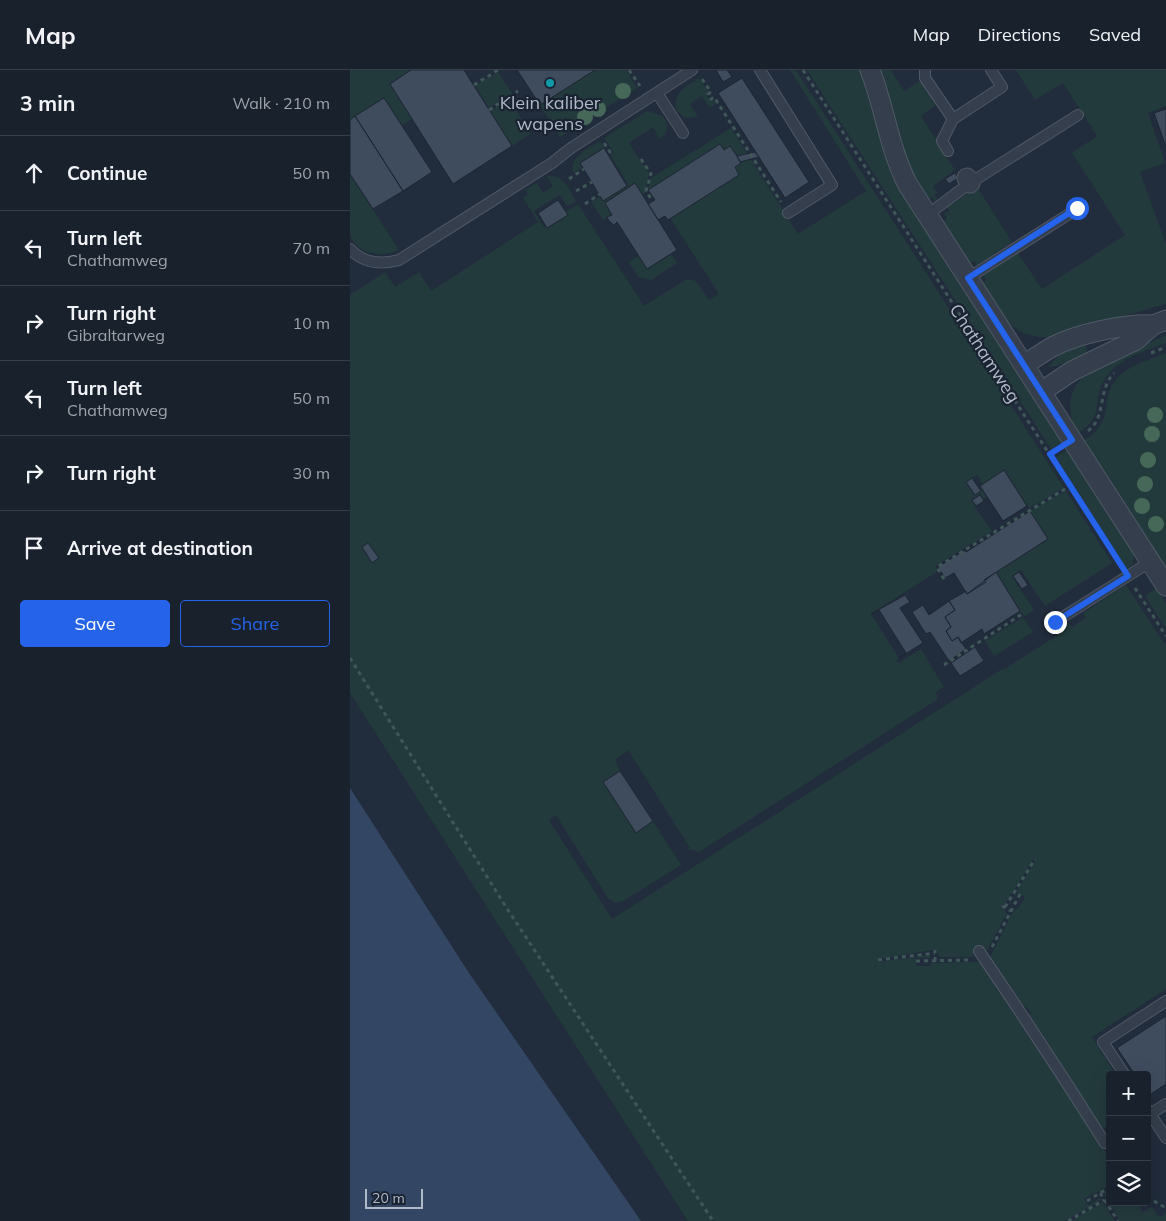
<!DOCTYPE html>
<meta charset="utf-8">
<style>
:root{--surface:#19212d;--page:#222935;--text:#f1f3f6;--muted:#9fa3aa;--line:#373e49;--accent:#2563eb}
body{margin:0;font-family:Mulish,sans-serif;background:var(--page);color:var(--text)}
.controls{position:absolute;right:15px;bottom:15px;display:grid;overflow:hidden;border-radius:5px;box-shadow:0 5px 20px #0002}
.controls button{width:45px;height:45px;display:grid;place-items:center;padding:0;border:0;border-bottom:1px solid var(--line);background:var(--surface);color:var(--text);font:25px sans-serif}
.scale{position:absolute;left:15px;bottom:12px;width:58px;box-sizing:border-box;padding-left:5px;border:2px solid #b0b9c8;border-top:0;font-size:14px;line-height:18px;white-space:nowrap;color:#b0b9c8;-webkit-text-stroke:4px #1a2331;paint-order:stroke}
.stop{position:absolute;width:15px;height:15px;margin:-11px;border:4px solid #2563eb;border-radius:50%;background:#fff}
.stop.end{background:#2563eb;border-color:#fff;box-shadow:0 1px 5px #0008}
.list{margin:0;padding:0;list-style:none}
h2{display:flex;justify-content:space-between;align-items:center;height:65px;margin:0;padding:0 20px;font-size:21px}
h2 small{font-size:16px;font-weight:400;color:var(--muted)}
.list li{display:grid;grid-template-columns:32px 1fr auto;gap:15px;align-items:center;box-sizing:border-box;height:75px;padding:0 20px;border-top:1px solid var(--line)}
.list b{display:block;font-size:19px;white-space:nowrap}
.list p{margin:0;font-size:16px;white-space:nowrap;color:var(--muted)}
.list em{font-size:16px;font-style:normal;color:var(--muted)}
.actions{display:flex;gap:10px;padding:15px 20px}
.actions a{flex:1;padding:11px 0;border:1px solid var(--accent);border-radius:5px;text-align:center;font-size:18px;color:var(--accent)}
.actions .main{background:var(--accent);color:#fff}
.icon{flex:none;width:28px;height:28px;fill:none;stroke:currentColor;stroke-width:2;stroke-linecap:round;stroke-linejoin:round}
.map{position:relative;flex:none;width:816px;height:1151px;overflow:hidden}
header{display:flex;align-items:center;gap:30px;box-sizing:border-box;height:70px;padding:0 25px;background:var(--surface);border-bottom:1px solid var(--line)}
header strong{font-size:24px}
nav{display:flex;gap:28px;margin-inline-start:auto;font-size:18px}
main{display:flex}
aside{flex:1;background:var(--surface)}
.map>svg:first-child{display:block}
</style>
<header>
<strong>Map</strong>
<nav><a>Map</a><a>Directions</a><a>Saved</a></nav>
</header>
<main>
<aside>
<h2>3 min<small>Walk · 210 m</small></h2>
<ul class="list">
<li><svg class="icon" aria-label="ahead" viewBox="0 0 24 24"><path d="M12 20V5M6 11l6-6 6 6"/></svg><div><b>Continue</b></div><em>50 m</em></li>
<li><svg class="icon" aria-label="left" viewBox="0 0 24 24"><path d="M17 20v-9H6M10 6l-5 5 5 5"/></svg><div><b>Turn left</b><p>Chathamweg</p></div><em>70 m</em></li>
<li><svg class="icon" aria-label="right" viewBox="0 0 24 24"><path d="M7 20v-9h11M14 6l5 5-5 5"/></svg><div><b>Turn right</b><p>Gibraltarweg</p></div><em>10 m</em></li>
<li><svg class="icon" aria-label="left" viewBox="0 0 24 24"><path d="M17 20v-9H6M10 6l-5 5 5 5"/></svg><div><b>Turn left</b><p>Chathamweg</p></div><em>50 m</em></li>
<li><svg class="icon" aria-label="right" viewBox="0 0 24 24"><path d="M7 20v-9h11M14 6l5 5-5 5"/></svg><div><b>Turn right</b></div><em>30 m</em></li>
<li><svg class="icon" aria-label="arrive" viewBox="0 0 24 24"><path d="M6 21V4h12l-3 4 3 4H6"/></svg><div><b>Arrive at destination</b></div></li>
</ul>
<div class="actions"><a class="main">Save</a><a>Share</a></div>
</aside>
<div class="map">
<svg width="816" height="1151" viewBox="0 0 816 1151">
<rect width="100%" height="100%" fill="#212c3c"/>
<!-- green -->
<path fill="#233a3d" d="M0,0H61L40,14L62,49L52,55L34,28L0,50Z
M245,0H276L287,18L210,67L190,35Z
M440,0H446L714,418L679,438L654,400L633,414L627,405L616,412L624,425L631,421L630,416L637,427L633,429L630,425L622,429L625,435L624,436L642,461L585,496L588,501L521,544L549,588L547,590L548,593L571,579L594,617L586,622L588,629L349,782L338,779L340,778L278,680L265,690L270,701L253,712L285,762L303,751L331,795L273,831L265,833L258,828L206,745L199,750L262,849L646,603L652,599L653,600L711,563L708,557L710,558L718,552L722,557L736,548L733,543L776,515L816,576V919L742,967L766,1005H760V1054L752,1059L692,966L677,947L681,943L676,936L671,939L639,889L664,840L668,839L675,827L667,822L660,835L659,834L686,789L684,788L654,835L653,834L651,837L657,843L637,881L632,877L623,883V887H589L587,880H583L528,889V892L580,885V888H566V896H580L581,893L630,892L685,971L760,1089V1115L734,1129L738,1135L750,1128L751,1130L715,1151H338L0,623V225L35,202L45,217L69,202L81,221L188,152L173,128L178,124L175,120L187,113L193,123L203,116L197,106C213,104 219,119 226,131L217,136L210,125L184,141L194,158L218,145L216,142L228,134L294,236L337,209L346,211L359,230L369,224L320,148L389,105L385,97L391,93L380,76L298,120L301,108L381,58L448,164L516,121Z
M457,0H510C527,39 531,81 550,119L712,372L701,379Z
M529,0H541L554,21L570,11L586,35L571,46L605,100L583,116L588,123L584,125L587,130L585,132L582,127L578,129L557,93Z
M666,0H816V36L798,43L815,93L790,102L816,174V234L700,267C661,270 650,241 632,213L636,210L633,205L668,183L692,219L775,165L722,83L747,66L713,13L685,30Z
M148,2L162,23L139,38L125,16Z
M349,8L358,22L356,24L360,30L362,29L366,34L360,38L352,26L340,34L348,46C338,50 331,47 326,39C323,22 337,16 349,8Z
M164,26L166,30L162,34L181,64L162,76L140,41Z
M297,41L313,46C319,54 319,63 310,69L303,57L279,73L299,104L295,123L292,124L284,114L255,132L262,145L253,150L241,132L251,126L254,130L278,114L260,85L264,83L254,68Z
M250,71L254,77L230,93L233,97L223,103C219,87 238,78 250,71Z
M0,104L49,180C32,188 5,185 0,163C0,147 0,121 0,104Z
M627,117L662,172L627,195L624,191L619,194L593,153L597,148L594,144L599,141L597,137Z
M321,184L327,193L301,210L288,207L279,192L289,186L297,199Z
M816,265V273C796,281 769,288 756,307C740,330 757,346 728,363C715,340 718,319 738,301Z
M734,275L737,278L736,283L707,296L698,297L712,282Z
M816,283V495L814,497L733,371C769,350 746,328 770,305C781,295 802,289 816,283Z
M717,380L784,483L783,494L777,499L706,387Z
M716,421L762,493L695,536L671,500L662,506L684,540L675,546L671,542L664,546L670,540L646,502L698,469L680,441Z
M806,518L816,533V559L795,526Z
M673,547L683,562L644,586L635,571Z
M760,1119V1132H787L793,1142L802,1137L809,1147L816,1143V1151H770L753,1123Z
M753,1132L765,1151H721Z"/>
<!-- water -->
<path fill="#334764" d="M0,718L119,903L291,1151H0Z"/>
<!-- building -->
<path fill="#3f4c5e" stroke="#1c2533" d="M61,0H114L162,76L103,114L40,14Z
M167,0H245L190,35Z
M366,0H377L382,7L373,12Z
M392,8L459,112L435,128L368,23Z
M34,28L82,102L53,121L5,46Z
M816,39V77L804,43Z
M5,46L53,121L23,139L0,104V50Z
M370,74L374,80L380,76L387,86L391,93L385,97L389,105L318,150L315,146L308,150L298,134L305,130L298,120Z
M254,78L277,116L253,131L230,93Z
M405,82L409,87L390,92L387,86Z
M605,103L608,108L599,114L595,109Z
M285,113L327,180L297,199L267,152L264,155L259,151L257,147L262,145L255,133Z
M208,130L218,145L197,158L188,143Z
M654,400L677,436L653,451L630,416Z
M622,408L631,421L625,425L616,412Z
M630,425L634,431L626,436L622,430Z
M680,441L698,469L634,510L636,512L617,524L604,503L595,508L588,497L615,480L616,482Z
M18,473L29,488L22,493L12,477Z
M646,502L670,541L634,564L632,559L611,573L608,567L602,571L596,561L601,557L595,547L605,540L599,531L616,521L617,524Z
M669,502L678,515L672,519L663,506Z
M555,525L560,532L550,538L573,573L549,588L556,583L529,540L521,544Z
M599,531L605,540L595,547L601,557L596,561L602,571L608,567L616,579L599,591L580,562L576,564L562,542L573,535L579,545Z
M625,577L634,591L610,606L601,593Z
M270,701L303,751L286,763L253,712Z
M816,946V1014L798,1026L797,1005H785L767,978Z"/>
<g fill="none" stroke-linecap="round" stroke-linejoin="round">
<!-- lane casing -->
<g stroke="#505967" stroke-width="12">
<path id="lane" d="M410,0L482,115L438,143
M575,0V8L603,49L652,17L641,0
M307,23L333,63
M598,81L592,71L603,49
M577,145L620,113L728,45
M0,179C13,193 31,195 49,190L202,93L221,78L342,0
M618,208L727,139
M705,552L800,492
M629,881C672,944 714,1008 755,1073L760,1070
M775,1005L753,972L816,931
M797,1039L816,1068
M797,1046L816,1034"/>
</g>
<!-- street casing -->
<g stroke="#505967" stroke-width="21">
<path id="street" d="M520,0C535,38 539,79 558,115L816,516
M617,108L620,113
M674,295C683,289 693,282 704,276C728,264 776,253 803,255
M691,322L722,301L786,270L803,255L816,250"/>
</g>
<!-- path -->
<path stroke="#40575a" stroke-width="3" stroke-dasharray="4 4" stroke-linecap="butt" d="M279,0L290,16
M453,0L771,496
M352,9L361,22L358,24L361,29L364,27L431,132
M124,15L148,0
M139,40L168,21
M254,73L260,82L257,84
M291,89L301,104L296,121L302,130
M219,109L234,99
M226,121L242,112
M235,134L250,124
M801,283L816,277
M738,361C757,346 747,321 764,303
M594,509L587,497L720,416
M785,518L816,566
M0,588L156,837L363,1151
M594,595L672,544L674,546
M652,836L661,841
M655,837L685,789
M642,877L670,824
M528,890L585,883
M566,891L619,890
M585,891V880
M750,1123L768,1151
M797,1127L816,1138
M737,1131L760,1117
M718,1151L754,1130"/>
<!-- lane -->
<use href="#lane" stroke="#343e4c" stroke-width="10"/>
<!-- street -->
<use href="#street" stroke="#343e4c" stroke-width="19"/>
</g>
<!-- trees -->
<g fill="#466859">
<circle cx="273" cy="21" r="8"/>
<circle cx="248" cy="39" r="8"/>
<circle cx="235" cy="47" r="8"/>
<circle cx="805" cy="345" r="8"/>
<circle cx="802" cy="364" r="8"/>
<circle cx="798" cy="390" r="8"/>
<circle cx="795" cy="414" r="8"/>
<circle cx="792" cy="436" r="8"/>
<circle cx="806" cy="454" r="8"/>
</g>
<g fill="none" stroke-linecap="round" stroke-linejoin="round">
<!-- route -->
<path stroke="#2563eb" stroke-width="6" d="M705,552L778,506L700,384L722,370L618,208L727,138"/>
</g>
<!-- markers -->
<circle fill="#0f9aa8" stroke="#1a2331" stroke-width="2" cx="200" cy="13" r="5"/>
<g text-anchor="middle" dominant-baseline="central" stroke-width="4.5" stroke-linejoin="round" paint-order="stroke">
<!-- poi labels -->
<g font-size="18" fill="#b0b9c8" stroke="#1a2331">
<text x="200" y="32">Klein kaliber<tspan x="200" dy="21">wapens</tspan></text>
</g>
<!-- street labels -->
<g font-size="18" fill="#b0b9c8" stroke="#1a2331">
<text transform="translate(635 283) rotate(57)">Chathamweg</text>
</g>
</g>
</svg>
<div class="controls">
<button>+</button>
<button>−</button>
<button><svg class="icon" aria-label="layers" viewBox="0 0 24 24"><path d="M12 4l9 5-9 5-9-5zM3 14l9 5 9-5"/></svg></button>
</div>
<div class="scale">20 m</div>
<div class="stop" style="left:727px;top:138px"></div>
<div class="stop end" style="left:705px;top:552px"></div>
</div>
</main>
